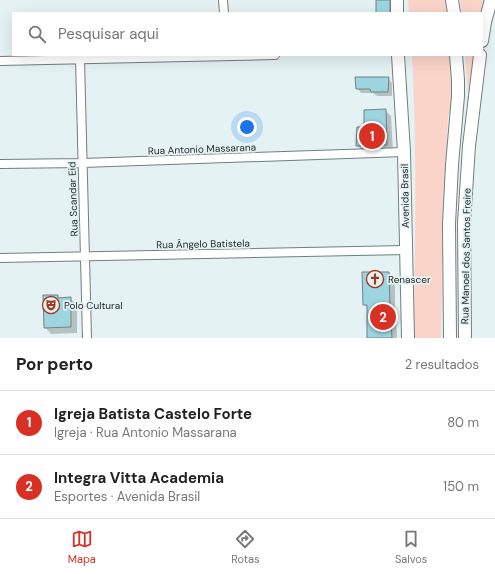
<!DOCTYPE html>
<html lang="pt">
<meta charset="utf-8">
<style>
:root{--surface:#fff;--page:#f2f2f2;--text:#222;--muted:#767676;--line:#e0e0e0;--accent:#d93025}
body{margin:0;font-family:"DM Sans",sans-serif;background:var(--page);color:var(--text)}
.you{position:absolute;left:247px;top:127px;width:14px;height:14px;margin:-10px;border:3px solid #fff;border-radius:50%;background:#1a73e8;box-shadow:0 0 0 6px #1a73e833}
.badge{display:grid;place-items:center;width:26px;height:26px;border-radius:50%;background:var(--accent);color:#fff;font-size:13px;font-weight:700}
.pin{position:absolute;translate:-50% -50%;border:2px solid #fff;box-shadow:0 1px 4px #0006}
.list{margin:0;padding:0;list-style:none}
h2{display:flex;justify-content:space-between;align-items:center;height:52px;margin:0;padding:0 16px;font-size:17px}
h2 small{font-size:13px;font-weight:400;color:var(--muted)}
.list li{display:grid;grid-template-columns:26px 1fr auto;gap:12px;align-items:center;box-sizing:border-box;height:64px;padding:0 16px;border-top:1px solid var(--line)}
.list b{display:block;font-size:15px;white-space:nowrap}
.list p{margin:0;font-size:13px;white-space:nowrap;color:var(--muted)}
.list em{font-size:13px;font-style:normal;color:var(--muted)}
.icon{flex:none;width:22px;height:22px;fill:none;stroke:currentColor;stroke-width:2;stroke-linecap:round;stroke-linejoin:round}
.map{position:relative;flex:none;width:495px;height:338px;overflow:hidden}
.search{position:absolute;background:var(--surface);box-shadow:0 4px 16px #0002;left:12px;right:12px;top:12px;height:44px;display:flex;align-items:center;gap:10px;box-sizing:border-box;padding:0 14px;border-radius:0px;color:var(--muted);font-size:15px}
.sheet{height:180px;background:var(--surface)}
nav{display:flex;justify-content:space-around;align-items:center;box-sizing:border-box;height:56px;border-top:1px solid var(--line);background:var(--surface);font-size:11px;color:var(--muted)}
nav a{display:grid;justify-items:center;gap:2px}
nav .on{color:var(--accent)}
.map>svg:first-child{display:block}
</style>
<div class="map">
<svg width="495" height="338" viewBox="0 0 495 338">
<rect width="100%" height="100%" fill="#e4f2f4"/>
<!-- green -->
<path fill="#fbd4c9" d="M408,0H447L449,13H409Z
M460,0H485L481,13H462Z
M412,55H451L453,80L452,101L448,116L443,235L441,338H414C415,244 417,149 412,55Z
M465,55H474L468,96Z"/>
<!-- shadow -->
<path fill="#0003" d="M377,0H391V13H377Z
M388,78L392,83V96H377L373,93H361L357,88Z
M385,110L391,116L393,151L364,152L358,146L365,128Z
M389,273L395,279V312L396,313L397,338H368V309L364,304Z
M58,296L60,299L70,298L77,305V333L51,334L45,327Z"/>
<!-- building -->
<path fill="#9cd5e0" stroke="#748183" d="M376,0H390V13H376Z
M355,77H389L388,92H371L370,89H356Z
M386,109L387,145L356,146L357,127H364V110Z
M362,272H389L390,306L392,338H367V305H363Z
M43,295H58V298L71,297V327L44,328Z"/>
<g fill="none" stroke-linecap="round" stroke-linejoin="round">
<!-- street casing -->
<g stroke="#717e80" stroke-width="10">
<path id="street" d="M223,0L224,13
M80,59L87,338
M0,61L275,55
M0,164L82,163L404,152
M0,258L406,250"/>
</g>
<!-- secondary casing -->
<g stroke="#717e80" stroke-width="14">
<path id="secondary" d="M397,0V13
M452,0L454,13
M482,41L485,22L491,0
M398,55L404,152L408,338
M450,338L449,224L452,165L458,96V80L456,55
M465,338L464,223L469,146L480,55"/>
</g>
<!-- street -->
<use href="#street" stroke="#fff" stroke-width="8"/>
<!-- secondary -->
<use href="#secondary" stroke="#fff" stroke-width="12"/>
</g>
<!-- icons -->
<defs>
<g id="church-ring" transform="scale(0.9)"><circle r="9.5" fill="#e4f2f4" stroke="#a1391d" stroke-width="1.5"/><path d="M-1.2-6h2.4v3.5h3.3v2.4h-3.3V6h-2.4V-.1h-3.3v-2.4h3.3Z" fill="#a1391d"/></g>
<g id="theatre-ring" transform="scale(0.9)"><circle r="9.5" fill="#e4f2f4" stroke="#a1391d" stroke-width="1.5"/><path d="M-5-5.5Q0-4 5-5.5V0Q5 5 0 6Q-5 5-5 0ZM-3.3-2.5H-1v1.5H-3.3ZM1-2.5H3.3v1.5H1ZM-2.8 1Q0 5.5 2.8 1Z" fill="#a1391d"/></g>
</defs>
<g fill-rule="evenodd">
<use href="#church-ring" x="375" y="279"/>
<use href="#theatre-ring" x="51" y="305"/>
</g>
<g text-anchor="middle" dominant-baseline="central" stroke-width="3.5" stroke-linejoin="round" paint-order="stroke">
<!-- street labels -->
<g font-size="10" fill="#1f2425" stroke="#e4f2f4">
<text transform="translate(202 149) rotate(-2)">Rua Antonio Massarana</text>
<text transform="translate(405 196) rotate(-91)">Avenida Brasil</text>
<text transform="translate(73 199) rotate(-92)">Rua Scandar Eid</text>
<text transform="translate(203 244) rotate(-1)">Rua Ângelo Batistela</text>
<text transform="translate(466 256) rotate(-89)">Rua Manoel dos Santos Freire</text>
</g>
<!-- poi labels -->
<g font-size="10" fill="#1f2425" stroke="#e4f2f4" text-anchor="start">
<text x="388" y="279">Renascer</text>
<text x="64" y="305">Polo Cultural</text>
</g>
</g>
</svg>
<div class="you"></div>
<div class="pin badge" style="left:372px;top:136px">1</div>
<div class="pin badge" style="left:383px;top:317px">2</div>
<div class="search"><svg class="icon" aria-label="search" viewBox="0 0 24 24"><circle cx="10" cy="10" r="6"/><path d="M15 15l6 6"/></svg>Pesquisar aqui</div>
</div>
<section class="sheet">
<h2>Por perto<small>2 resultados</small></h2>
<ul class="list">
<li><span class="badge">1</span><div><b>Igreja Batista Castelo Forte</b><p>Igreja · Rua Antonio Massarana</p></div><em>80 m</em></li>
<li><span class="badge">2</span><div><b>Integra Vitta Academia</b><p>Esportes · Avenida Brasil</p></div><em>150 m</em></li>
</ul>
</section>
<nav>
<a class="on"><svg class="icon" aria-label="map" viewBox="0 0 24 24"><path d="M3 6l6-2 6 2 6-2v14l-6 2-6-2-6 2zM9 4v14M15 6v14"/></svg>Mapa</a>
<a><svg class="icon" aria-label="directions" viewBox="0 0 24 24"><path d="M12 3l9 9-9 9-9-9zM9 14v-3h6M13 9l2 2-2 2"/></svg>Rotas</a>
<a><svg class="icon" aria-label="saved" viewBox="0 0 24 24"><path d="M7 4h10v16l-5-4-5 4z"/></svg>Salvos</a>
</nav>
